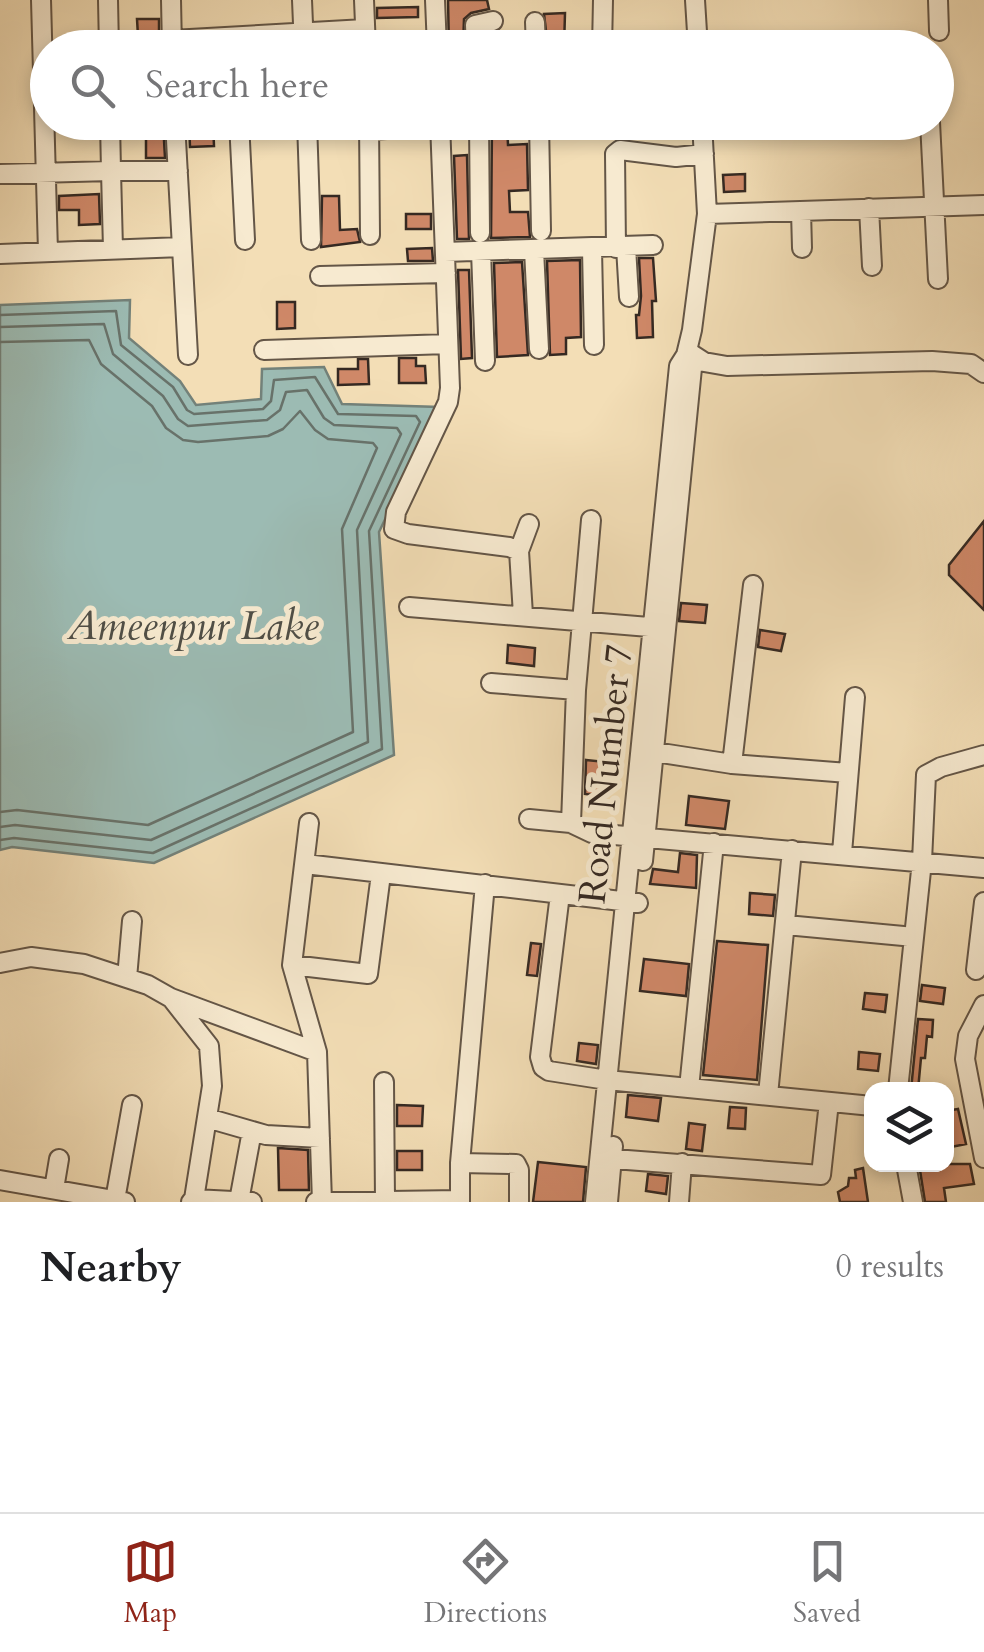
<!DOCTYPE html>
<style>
:root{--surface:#fff;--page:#f6f6f6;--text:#202124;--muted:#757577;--line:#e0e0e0;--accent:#8f2418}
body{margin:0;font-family:Cardo,serif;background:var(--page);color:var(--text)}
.controls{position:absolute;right:30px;bottom:30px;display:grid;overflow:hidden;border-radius:20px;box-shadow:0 5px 15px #0003}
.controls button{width:90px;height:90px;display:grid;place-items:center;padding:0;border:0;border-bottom:2px solid var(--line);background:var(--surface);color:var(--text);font:50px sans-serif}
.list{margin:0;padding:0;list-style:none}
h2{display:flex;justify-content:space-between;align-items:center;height:130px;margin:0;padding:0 40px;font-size:42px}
h2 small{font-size:32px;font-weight:400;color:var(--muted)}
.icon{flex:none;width:55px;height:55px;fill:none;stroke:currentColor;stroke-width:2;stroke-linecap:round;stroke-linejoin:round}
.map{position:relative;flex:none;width:984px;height:1202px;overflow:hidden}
.search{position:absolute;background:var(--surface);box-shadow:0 5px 15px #0003;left:30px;right:30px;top:30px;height:110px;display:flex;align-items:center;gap:25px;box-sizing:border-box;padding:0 35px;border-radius:55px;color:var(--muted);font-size:38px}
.sheet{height:310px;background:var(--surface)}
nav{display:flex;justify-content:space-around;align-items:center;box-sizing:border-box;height:140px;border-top:2px solid var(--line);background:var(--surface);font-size:28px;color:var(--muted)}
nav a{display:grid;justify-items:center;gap:5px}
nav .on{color:var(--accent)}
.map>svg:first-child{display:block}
</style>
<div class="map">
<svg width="984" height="1202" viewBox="0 0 984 1202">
<rect width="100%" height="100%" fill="#f3deb6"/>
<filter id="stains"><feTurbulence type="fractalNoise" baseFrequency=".002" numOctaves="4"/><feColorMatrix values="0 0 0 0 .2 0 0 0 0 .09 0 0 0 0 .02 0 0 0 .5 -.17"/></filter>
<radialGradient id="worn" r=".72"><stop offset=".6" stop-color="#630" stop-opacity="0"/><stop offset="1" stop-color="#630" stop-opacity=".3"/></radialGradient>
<!-- water -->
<path fill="#9cbbb3" stroke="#738179" stroke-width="2.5" d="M130,300L129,338L180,381L196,405L261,399L262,369L324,367L342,404L439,407L379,532L394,755L154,863L12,847L0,850V305Z"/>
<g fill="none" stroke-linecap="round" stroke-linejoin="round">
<!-- shore -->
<path stroke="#68726a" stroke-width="2.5" d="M0,315L116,311L121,345L173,387L187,410L194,414L263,409L271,401L274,380L315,377L338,414L416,416L420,422L369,531L382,749L153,853L14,838L0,840
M0,327L104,324L113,354L163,396L178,419L188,426L267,420L280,410L286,392L307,390L324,418L334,425L397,428L401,434L357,530L368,742L151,840L15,825L0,827
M0,342L89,340L101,364L152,406L166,428L183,440L198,442L268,436L283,429L300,411L315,430L328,439L373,443L377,448L342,529L353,732L148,825L17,810L0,812"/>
</g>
<!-- building -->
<path fill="#cf8868" stroke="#352922" stroke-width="2.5" d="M448,0H487L489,9L471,13L464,19L463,48H449Z
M418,7V17L377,18V8Z
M565,13L564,48H548L544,14Z
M137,19H159V35L138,36Z
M146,122H163L165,158H146Z
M189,122H213L214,146L190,147Z
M492,122H507L508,145L527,144L528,190L509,191L510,212H528L530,237L491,238Z
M467,155L469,239H457L454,156Z
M745,174V191L724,192L723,175Z
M99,194L100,224L79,225V210H59V196Z
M322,196H339L340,230L357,229L360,242L321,247Z
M406,214H431V229H406Z
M432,248L433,261H408L407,249Z
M639,258H653L656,301H652L653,337L637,338L636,315H639L641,296Z
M580,260L581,337L566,338V354L550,355L547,261Z
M522,262L528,355L497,357L494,263Z
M458,270H469L472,358L461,359Z
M277,302H295V328L277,329Z
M399,358H416V366H425L426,383H399Z
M358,359H368L369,384L338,385V369H358Z
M984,521V610L949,575V565Z
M681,603L707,605L705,623L679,621Z
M760,630L785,634L781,651L758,647Z
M508,645L535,648L534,666L507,663Z
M586,760L606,762L602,796L585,794Z
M689,796L729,801L725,829L686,825Z
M680,853L697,855L696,888L650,884L653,869L678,872Z
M750,893L775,895L773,916L749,914Z
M717,941L768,945L757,1080L703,1075Z
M531,943L541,944L537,976L527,975Z
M644,959L689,964L686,996L640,991Z
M922,985L945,988L943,1004L920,1001Z
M865,993L887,995L885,1012L863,1009Z
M918,1019L933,1020L932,1037L927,1036L925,1058H921L918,1090H911Z
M579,1043L598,1045L596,1064L577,1061Z
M859,1052L880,1054L878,1071L858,1069Z
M628,1095L661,1098L658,1121L626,1117Z
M397,1105L423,1106L422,1126H397Z
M730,1107L746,1108L745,1129L728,1128Z
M958,1109L966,1144L946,1148V1111Z
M689,1123L705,1125L702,1151L686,1149Z
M278,1148L308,1150L309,1190H279Z
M397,1151H422V1170H397Z
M538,1162L586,1167L583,1202H533Z
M919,1164H970L974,1184L944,1188L946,1202H925Z
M863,1168L868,1202H840L838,1192L848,1186L849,1178H856L855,1170Z
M648,1174L668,1176L666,1194L646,1191Z"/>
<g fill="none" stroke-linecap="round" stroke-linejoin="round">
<!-- minor casing -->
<g stroke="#645647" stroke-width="22">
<path id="minor" d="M41,0L48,252
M108,0L109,48
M171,0L172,48
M302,0L304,48
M364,0L366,48
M435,0L437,48
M695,0L698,48
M938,0L939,31
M535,22L536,48
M172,40L365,29
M476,48L475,25L493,21
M602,48L603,0
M175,122L188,355
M239,122L245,240
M307,122L311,240
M369,122L370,235
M440,122L450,388L448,402L396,512L394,529L408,534L509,547L519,551L523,615
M479,122L480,233
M539,122L541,231
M930,122L938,279
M369,130L440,126
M0,174L111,171L110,122
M869,208L872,266
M801,211L802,248
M707,214L984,205
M626,247L629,297
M616,248L615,154L620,150L676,157L704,154
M113,249L111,171H178
M592,249L594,345
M534,250L539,349
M481,251L485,361
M445,252L653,245
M0,254L182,247
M320,276L446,273
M264,350L448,344
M687,351L704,362L727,366L932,361L971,364L984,373
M591,520L576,690L571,823L592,833L984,868
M519,551L529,524
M409,607L661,628
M491,683L576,690
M642,750L732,764L848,773
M732,764L753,585
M529,819L571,823
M309,823L292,965L317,1052L322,1202
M842,853L855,697
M643,861L692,368L686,355
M305,864L638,903
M560,894L540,1057L543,1067L549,1071L607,1080L872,1106
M786,925L914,937
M0,963L31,957L84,964L148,985L171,998L317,1052
M292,965L368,974L381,874
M976,970L984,902
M127,978L132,921
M172,999L209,1046L212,1086L194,1199
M984,1005L968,1036L965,1059L984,1158
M384,1082L385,1201
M689,1088L714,843
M898,1090L922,861L926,775L941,767L984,755
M768,1095L792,850
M207,1118L266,1135L320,1138
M601,1158L821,1175L829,1102
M460,1163L516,1164L519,1170V1202
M906,1164L913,1202
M0,1180L125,1202
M54,1189L59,1159
M115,1200L132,1105
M239,1201L252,1131
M191,1202L194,1199L252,1202
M316,1202L460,1200
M460,1202V1163L485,884
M595,1202L679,366L686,355L692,330L707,214L702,122
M608,1202L613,1146
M679,1202L682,1163"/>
</g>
<!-- minor -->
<use href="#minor" stroke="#f7ead0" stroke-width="18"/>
</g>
<g text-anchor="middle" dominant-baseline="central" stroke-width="10" stroke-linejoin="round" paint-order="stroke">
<!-- street labels -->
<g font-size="38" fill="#352922" stroke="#f7ead0">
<text transform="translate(606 774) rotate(-84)">Road Number 7</text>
</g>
<!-- water labels -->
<g font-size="40" font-style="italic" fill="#4f4e46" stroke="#f7ead0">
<text x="193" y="626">Ameenpur Lake</text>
</g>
</g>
<rect width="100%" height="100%" filter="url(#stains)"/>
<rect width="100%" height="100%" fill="url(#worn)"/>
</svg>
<div class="controls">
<button><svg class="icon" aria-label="layers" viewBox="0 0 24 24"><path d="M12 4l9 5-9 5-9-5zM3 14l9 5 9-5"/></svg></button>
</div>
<div class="search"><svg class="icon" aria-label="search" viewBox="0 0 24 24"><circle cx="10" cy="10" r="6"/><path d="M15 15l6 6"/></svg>Search here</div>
</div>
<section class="sheet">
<h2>Nearby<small>0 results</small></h2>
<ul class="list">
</ul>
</section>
<nav>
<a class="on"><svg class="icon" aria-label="map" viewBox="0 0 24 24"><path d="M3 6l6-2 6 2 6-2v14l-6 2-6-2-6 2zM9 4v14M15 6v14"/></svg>Map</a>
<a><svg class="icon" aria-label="directions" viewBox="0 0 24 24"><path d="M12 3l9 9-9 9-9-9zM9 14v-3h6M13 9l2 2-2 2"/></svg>Directions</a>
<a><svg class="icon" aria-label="saved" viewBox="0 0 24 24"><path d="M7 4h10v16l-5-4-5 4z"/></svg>Saved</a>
</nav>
